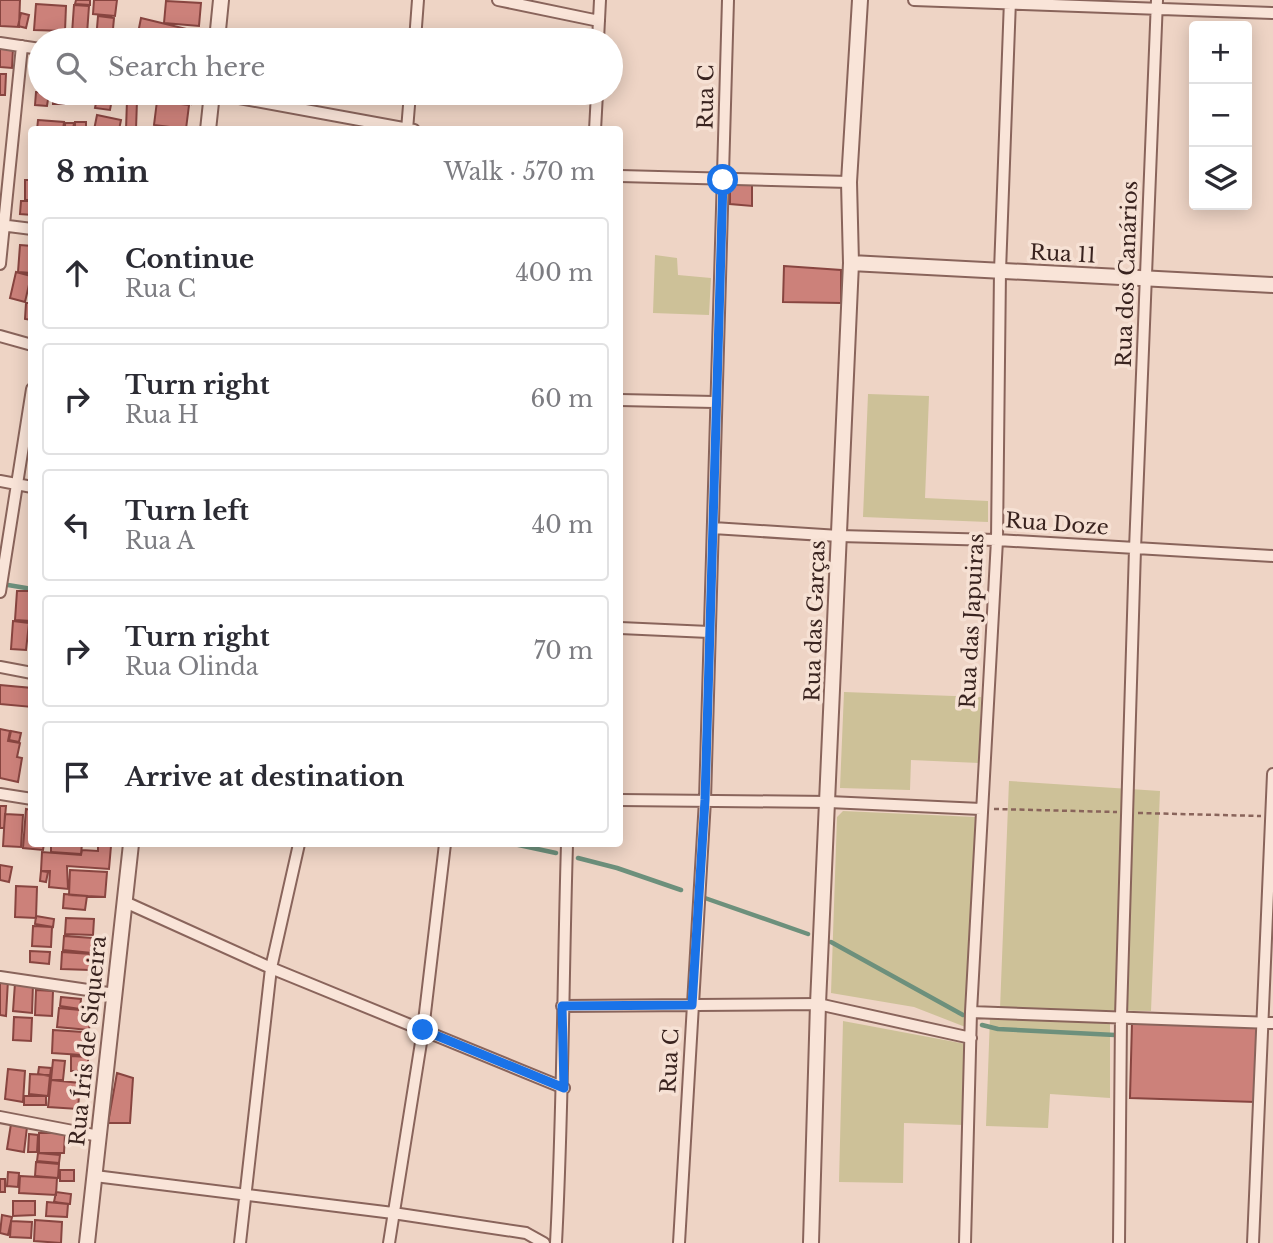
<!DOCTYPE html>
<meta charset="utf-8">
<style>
:root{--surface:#fff;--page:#f7f7f7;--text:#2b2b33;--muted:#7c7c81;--line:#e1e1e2}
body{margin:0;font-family:"Libre Baskerville",serif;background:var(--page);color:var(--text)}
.controls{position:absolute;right:21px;top:21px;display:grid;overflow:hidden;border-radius:7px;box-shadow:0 4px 18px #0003}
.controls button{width:63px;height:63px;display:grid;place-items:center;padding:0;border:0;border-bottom:2px solid var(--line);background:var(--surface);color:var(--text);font:35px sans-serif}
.stop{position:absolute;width:21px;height:21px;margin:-16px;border:5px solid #1a73e8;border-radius:50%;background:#fff}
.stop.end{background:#1a73e8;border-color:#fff;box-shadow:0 2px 7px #0008}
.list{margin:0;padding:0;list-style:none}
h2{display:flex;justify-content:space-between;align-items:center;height:91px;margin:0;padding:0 28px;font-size:30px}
h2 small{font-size:23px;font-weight:400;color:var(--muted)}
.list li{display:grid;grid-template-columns:46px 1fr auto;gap:21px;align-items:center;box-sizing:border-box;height:112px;margin:0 14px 14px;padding:0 14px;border:2px solid var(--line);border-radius:7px}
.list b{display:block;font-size:26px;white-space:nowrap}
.list p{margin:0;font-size:23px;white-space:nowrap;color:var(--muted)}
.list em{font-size:23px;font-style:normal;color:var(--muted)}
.icon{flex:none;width:38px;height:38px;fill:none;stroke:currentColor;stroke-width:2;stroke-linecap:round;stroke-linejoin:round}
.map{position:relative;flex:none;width:1273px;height:1243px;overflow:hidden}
.search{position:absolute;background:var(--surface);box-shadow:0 4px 18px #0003;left:28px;top:28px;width:595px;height:77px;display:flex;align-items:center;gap:18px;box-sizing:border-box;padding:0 24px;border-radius:38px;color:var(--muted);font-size:26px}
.panel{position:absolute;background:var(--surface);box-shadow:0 4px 18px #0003;left:28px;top:126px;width:595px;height:721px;border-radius:7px}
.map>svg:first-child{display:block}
</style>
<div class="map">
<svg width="1273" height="1243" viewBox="0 0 1273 1243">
<rect width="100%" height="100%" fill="#eed4c5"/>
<!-- green -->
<path fill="#cdc198" d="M655,255L677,258L678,275L711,278L709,315L653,313Z
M868,394L929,396L925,498L988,501V522L863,517Z
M844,692L981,697L979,763L911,760L910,790L840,788Z
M1009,781L1160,791L1151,1011L1000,1009Z
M843,811L975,817L968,1028L914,1007L831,993L837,817Z
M990,1017L1110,1021V1098L1050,1094L1048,1128L986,1126Z
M843,1021L966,1044L964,1125L904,1123L903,1183L839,1182Z"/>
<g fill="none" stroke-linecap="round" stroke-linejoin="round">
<!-- stream -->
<path stroke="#6d907c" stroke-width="4.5" d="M8,585L32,589
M514,844L556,853
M578,858L617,868L681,890
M702,897L808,934
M831,942L963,1015
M982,1025L998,1029L1115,1035"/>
</g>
<!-- building -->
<path fill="#cc817a" stroke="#884540" stroke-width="2" d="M0,0H20L19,27L0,26Z
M76,0H90V5L75,4Z
M94,0H117L115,16L93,14Z
M166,1L201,3L199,26L164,23Z
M36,4L66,6L65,31L34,30Z
M74,5L89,6L87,34L72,33Z
M21,13L29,15L26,28L18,26Z
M98,16L114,18L112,40H96Z
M141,18L203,33L202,40L137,38Z
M0,48H13L12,68L0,67Z
M36,52L40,53V71H34Z
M0,74H6L5,95H0Z
M36,92L49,93L47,106L35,105Z
M53,93H64V104H53Z
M98,93L113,94L110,110L95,108Z
M131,93H160L158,101L131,96Z
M179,93H192L191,104L178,102Z
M127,100H137L136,130H126Z
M157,101L189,105L186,129L154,125Z
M97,115L121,120L119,130H94Z
M38,120L64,122L63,130H37Z
M75,122H86V130H75Z
M65,123H74L73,130H65Z
M25,180H32V200H25Z
M730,183H752V206L730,204Z
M21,201H32V215L20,214Z
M20,245L32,246V273L18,272Z
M784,266L841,270V303L783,302Z
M16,272L31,276L25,302L10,298Z
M26,303H32V320L25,319Z
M17,591H32L31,621L15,620Z
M13,621L29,623L26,650L11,649Z
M0,685L32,688V707L0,704Z
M0,729L10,731L8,741L20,743L17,757L22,758L18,782L0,778Z
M11,731L21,733L19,742L9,740Z
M0,806H6L4,828H0Z
M26,809L32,810V844H44L43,850L23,848Z
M5,814L23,815L21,847L3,846Z
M51,844H82L81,854L51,852Z
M98,845L111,846L109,869L67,866L68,889L49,887L50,871H41L42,852L81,855L82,850L98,851Z
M0,865L12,867L9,882L0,880Z
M70,870L107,872L105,897L69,895Z
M41,871L48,872L46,882L40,881Z
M16,886L37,887L36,918L15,917Z
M64,894L87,896L85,910L63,908Z
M36,916L54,919L53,927L35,924Z
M66,918L94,919L93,935L65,934Z
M33,926L52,927L51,947L32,946Z
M64,936L93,938L92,953L63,950Z
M30,951L50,952L49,964L30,962Z
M62,952L91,954L90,970L61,969Z
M0,980H8L6,1016L0,1015Z
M15,983L33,984L32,1013L13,1011Z
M36,990L53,991L52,1016L35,1015Z
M61,997L81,999L80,1009L60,1006Z
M59,1008L91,1011L89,1030L57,1027Z
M14,1017L32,1018L31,1041L13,1040Z
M1132,1022L1258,1027L1255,1102L1130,1098Z
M53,1030L83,1032L82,1055L52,1053Z
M71,1056L88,1057V1071H71Z
M53,1060L65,1061L63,1080H51Z
M39,1067L51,1068L50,1076L38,1074Z
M8,1069L25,1071L23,1102L5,1099Z
M117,1073L133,1078L130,1123H108Z
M30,1074L50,1075L48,1096L29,1094Z
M51,1080L80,1083L78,1109L48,1107Z
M24,1096H46V1105H24Z
M11,1124L27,1127L24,1152L7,1149Z
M39,1133H65L64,1153H39Z
M29,1134L38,1135L37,1152H28Z
M38,1153L60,1155L59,1163L37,1161Z
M36,1162L59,1164L58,1178L35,1176Z
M60,1170H74V1181H60Z
M8,1172L19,1173L18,1187L7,1186Z
M20,1176L57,1178L56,1195L19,1193Z
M0,1179H5V1192H0Z
M56,1192L71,1194L70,1204L54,1202Z
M13,1201H35V1215L13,1216Z
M47,1202L68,1204L67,1217L46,1216Z
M2,1215L12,1217L8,1235L0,1233Z
M35,1220L62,1222L61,1243L34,1241Z
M11,1221L32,1222L31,1238L10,1237Z"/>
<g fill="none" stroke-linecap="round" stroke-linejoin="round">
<!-- minor casing -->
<g stroke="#89645b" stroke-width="14">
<path id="minor" d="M498,0L599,21
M914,0L1273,13
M415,40L418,0
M598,40L600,0
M0,43L40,49
M212,93L414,130
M407,130L410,93
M595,130L597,93
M620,176L849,182
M0,225L32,229
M0,264L22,46
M0,336L32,345
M620,400L714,402
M0,481L32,487
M713,528L839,536L997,540L1273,556
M0,592L32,389
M620,628L709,632
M0,667L32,673
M0,794L32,799
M620,800L829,802L981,809
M125,902L271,968L564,1088
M0,977L115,994
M562,1006L818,1004L971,1038
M971,1012L1273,1023
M0,1117L99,1136
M95,1176L393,1213L526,1233L544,1243
M240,1243L271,968L299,844
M389,1243L423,1030L445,844
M556,1243C563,1110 563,977 567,844
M679,1243L705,800L728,0
M965,1243L971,1012L997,540L1000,271L1010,0
M1119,1243L1121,1016L1135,549L1157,0
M1253,1243L1273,774"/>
</g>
<!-- tertiary casing -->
<g stroke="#89645b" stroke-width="18">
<path id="tertiary" d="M217,40L221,0
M208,130L212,93
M851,263L1273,285
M87,1243L131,844
M811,1243L818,1004L851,263L849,182L860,0"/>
</g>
<!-- path -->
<path stroke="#89645b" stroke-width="2.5" stroke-dasharray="5 3.5" stroke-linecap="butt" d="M994,809L1117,812
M1138,813L1261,816"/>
<!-- minor -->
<use href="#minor" stroke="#f9e4d8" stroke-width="10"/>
<!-- tertiary -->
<use href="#tertiary" stroke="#f9e4d8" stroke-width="14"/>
</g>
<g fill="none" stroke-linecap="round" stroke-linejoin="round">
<!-- route -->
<path stroke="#1a73e8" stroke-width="9" d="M423,1030L564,1088L562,1006L692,1005L705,800L723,180"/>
</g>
<g text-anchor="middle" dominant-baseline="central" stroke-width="7" stroke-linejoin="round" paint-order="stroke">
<!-- street labels -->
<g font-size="21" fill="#39231f" stroke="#f6e1d4">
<text transform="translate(706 97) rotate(-89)">Rua C</text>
<text transform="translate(1063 254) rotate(3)">Rua 11</text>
<text transform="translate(1127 274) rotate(-88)">Rua dos Canários</text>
<text transform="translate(1057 524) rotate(4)">Rua Doze</text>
<text transform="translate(815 621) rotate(-88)">Rua das Garças</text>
<text transform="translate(972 621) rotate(-87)">Rua das Japuiras</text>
<text transform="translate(88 1041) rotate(-84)">Rua Íris de Siqueira</text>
<text transform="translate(670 1061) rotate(-87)">Rua C</text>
</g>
</g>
</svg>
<div class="controls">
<button>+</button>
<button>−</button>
<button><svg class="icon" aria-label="layers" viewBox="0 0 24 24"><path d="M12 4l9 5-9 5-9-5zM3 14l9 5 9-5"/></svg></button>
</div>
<div class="stop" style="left:723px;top:180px"></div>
<div class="stop end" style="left:423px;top:1030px"></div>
<div class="search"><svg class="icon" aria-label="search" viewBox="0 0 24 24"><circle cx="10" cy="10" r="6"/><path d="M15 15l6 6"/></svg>Search here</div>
<section class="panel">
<h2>8 min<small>Walk · 570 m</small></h2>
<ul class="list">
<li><svg class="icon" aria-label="ahead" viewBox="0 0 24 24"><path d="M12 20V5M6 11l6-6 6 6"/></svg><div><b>Continue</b><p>Rua C</p></div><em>400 m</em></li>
<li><svg class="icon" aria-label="right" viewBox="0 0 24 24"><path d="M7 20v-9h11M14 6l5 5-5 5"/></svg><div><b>Turn right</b><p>Rua H</p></div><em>60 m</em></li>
<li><svg class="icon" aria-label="left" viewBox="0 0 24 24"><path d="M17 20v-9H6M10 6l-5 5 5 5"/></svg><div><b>Turn left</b><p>Rua A</p></div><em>40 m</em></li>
<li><svg class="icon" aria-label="right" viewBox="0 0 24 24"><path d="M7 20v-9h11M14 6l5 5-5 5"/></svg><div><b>Turn right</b><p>Rua Olinda</p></div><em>70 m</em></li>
<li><svg class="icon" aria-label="arrive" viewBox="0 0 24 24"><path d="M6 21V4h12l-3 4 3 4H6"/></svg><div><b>Arrive at destination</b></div></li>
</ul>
</section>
</div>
